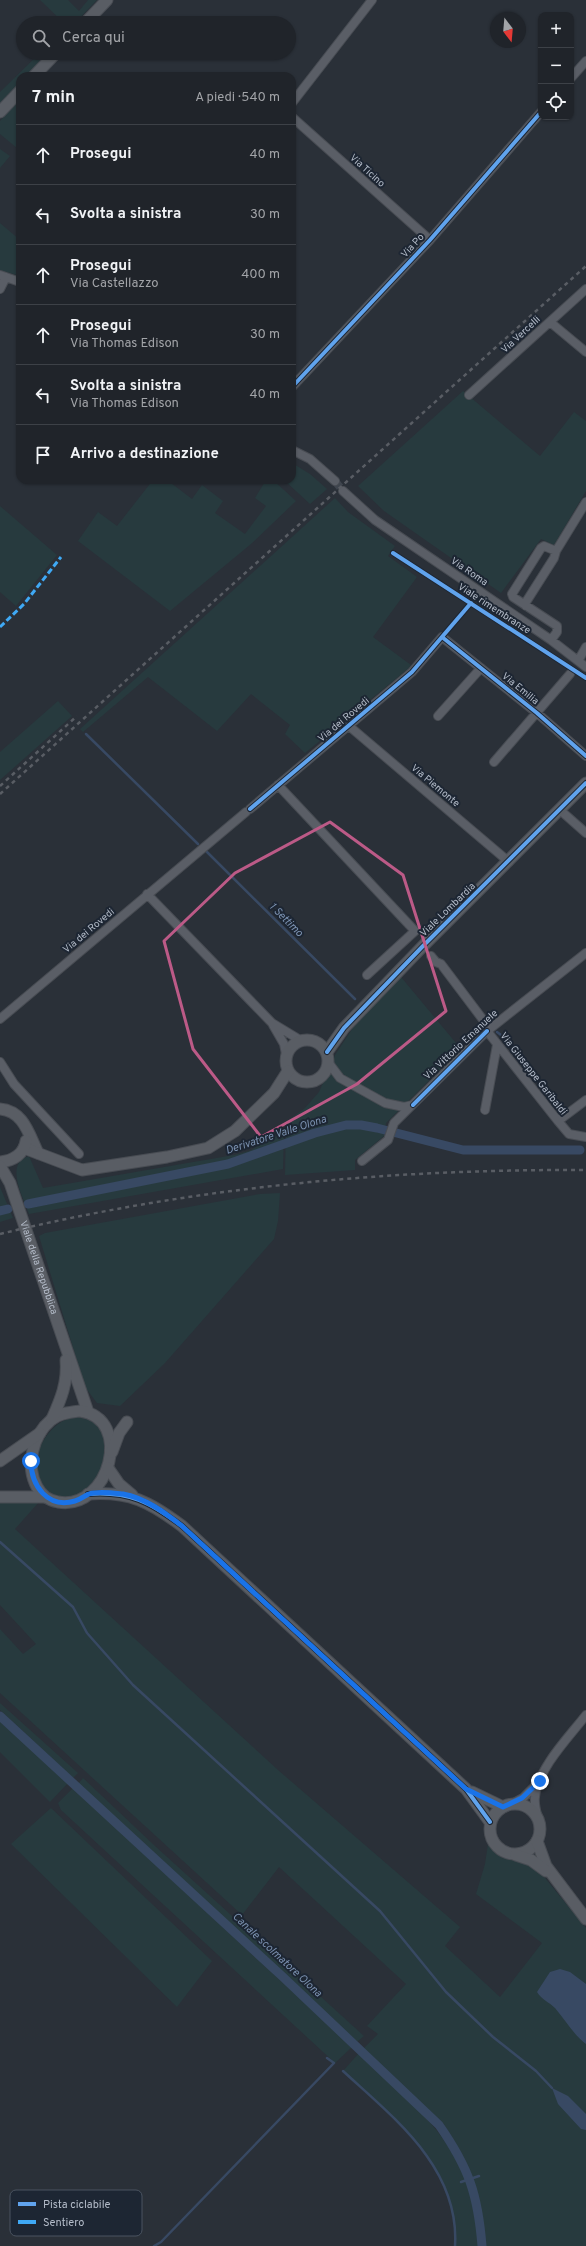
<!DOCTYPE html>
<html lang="it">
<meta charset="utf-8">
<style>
:root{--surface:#20242a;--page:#2d3036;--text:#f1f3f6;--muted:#a2a4a8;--line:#3d4147}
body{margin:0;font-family:Overpass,sans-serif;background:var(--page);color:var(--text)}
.controls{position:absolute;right:12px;top:12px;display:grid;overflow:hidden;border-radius:8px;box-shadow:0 1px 3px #0004}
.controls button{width:36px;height:36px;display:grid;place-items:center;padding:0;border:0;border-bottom:1px solid var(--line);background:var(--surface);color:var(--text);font:20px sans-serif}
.compass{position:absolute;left:490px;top:12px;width:36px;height:36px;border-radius:50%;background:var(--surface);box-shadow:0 1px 3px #0004;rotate:164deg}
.stop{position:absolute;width:12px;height:12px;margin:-9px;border:3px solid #1a73e8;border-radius:50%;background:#fff}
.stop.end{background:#1a73e8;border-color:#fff;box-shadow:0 1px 4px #0008}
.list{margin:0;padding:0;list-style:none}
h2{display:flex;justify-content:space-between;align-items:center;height:52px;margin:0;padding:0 16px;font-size:17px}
h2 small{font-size:13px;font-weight:400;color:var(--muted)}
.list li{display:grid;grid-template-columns:26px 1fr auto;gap:12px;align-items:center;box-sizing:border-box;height:60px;padding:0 16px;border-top:1px solid var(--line)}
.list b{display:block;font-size:15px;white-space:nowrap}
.list p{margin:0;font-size:13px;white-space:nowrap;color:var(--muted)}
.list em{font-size:13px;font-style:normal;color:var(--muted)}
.icon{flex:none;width:22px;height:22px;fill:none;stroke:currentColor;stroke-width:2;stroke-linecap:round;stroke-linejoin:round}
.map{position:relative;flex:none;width:586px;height:2246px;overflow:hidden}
.search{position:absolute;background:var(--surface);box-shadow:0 1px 3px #0004;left:16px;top:16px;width:280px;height:44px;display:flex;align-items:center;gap:10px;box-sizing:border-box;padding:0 14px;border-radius:22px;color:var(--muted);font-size:15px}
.panel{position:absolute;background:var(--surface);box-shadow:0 1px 3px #0004;left:16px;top:72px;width:280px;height:412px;border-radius:12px}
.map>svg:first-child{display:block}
</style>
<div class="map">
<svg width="586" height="2246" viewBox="0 0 586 2246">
<rect width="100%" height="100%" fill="#2a3038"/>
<!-- green -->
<path fill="#273a3e" d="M40,0H68L79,11L88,0H97L75,23H64Z
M40,53H47L26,76H20V82L0,103V92Z
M20,99V145L17,148L0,134V121Z
M0,149L10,156L0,168Z
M0,223L20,240V276L0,270Z
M463,391L540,456L574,412L586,421V491L554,545L541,539L501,593L384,511L358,486Z
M292,463L310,474L327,489L310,504L284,480H292Z
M153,480H167L192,499L202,485L223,501L215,513L245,534L266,506L255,498L266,480H273L296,501L251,544L170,611L78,541L98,512L117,526Z
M335,498L348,512L395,546L388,556L417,577L373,637L411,665L409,668L305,753L285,734L290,725L251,694L217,731L148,677L83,732L80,729Z
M0,506L57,555L16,606L0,592Z
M58,701L72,716L0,780V752Z
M401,977L461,1049L386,1123L384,1136L355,1160V1170L285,1175L286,1122L305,1108L319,1092L335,1055L360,1017Z
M284,1132L283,1169L29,1214C23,1197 4,1163 29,1156L43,1188L234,1155L249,1151Z
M0,1187L13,1218L0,1222Z
M280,1193L278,1221L274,1239L165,1363L120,1406L97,1403L85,1387L39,1236L45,1233L260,1194Z
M73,1417C134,1417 97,1518 53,1494C20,1475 41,1425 73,1417Z
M0,1502H39L15,1529L278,1770L460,1927L445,1946L500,1997L542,1943L476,1894L485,1864L488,1844L496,1854L503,1858L532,1864L541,1873L586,1928V2246H486C482,2200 469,2161 443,2123L363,2049L378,2034L367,2026L406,1984L279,1867L242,1915L0,1693V1629L23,1654L36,1644L0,1605Z
M0,1703L78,1773L73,1778L0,1710Z
M0,1721L68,1783L50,1802L0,1752Z
M83,1778L155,1846L364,2036L357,2042L133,1833L78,1784Z
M73,1788L352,2047L335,2063L61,1810L58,1803Z
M51,1808L212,1961L177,2007L11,1844Z
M359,2053C421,2112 477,2152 478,2246H455C460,2168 394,2118 343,2071Z"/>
<!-- water -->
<path fill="#384963" d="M560,1969L570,1972L586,1984V2044C573,2034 566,2021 555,2008C549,2002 542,2000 537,1992L550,1972Z
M552,2088L568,2096L586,2114V2130L581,2129L558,2104Z"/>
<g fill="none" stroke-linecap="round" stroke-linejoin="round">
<!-- stream -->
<path stroke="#384963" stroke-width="2.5" d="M86,734L198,844
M207,852L355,999
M497,1032L501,1035L508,1044
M466,1043L481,1031
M0,1542L73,1607L87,1633L133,1685L380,1911L446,1992L493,2037L536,2071L552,2088
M343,2071C394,2118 460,2168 455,2246
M461,2182L479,2176
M154,2246L161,2242L334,2063L327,2058"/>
<!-- canal -->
<path stroke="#384963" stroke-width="9" d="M28,1204L228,1164L315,1133L346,1125H361L377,1128L463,1150H580
M0,1211L8,1209
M0,1716L283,1977L439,2125C469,2168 478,2195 482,2246"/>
<!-- street-tunnel -->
<path stroke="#3f454e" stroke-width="8" stroke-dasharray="8 4" stroke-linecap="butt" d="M335,481L343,491"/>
<!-- street casing -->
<g stroke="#484c53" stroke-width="10">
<path id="street" d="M571,78L586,61
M292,103L372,0
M292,117L430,240
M0,275L20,282
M0,289L6,277
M550,322L586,352
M292,387L430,240L541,112
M469,395L586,289
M292,450L310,459L335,481
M343,491L375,520L551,640L586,667
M556,551L586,502
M526,606V602L554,558L556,551L544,546L541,548L512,594L513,597L557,626V632L551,640
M578,661L586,647
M438,716L481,668
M349,726L509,862
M494,762L570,674
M278,785L415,931L367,975
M250,809L412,672L442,637L537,713L586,756
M560,810L586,833
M147,894L272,1023L300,1040
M431,956L436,962L441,964L490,1029
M0,1019L246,812
M273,1025L284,1044L286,1054
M487,1031L558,1121L569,1134L586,1137
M0,1062L14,1084L79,1154
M328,1062L340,1078L385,1103L404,1107L412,1105
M485,1110L497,1045
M558,1121L586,1100
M362,1161L388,1140L394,1123L487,1031L586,953
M512,1804L523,1798L538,1783
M538,1818C536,1811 534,1804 535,1797C538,1768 569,1737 586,1715"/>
</g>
<!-- secondary casing -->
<g stroke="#484c53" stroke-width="13">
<g id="secondary">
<path d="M85,23L107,0"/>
<path d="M34,76L56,53"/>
<path d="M0,112L20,91"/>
<circle cx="307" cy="1061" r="21"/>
<path d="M327,1052L344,1028L422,947L586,783"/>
<path d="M0,1109C24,1111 29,1135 38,1153"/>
<path d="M24,1148L82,1170L167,1157L208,1148L235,1131L274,1093L288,1071"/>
<path d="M0,1162C13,1161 24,1154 26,1141"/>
<path id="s1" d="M0,1166L10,1183L88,1412"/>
<path d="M80,1411C134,1418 110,1511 58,1502C48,1500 42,1496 37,1487C25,1465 33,1435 51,1420C59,1413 71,1412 80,1411Z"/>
<path d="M52,1419C61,1399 68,1382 66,1360"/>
<path d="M112,1452L119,1433L127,1422"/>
<path d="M0,1461L40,1433"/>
<path d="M108,1468L119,1484L132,1495"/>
<path d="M88,1494C130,1491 150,1502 182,1526L466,1789L490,1822"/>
<path d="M0,1497H44"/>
<path d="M472,1792L503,1807"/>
<circle cx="515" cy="1829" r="25"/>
<path d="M537,1841L546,1866L586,1919"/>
<path d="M516,1855L531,1860L546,1871"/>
</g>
</g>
<!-- street -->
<use href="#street" stroke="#5a5e66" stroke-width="8"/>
<!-- secondary -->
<use href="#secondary" stroke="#595d64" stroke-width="11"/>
<!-- rail -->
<path stroke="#595d64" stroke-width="2.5" stroke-dasharray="4 4" stroke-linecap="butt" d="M0,786L77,716
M0,794L586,266
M0,1234C192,1187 389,1169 586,1170"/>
<!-- quiet -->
<path stroke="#3fa9f5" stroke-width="3" stroke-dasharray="6 3" stroke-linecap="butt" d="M0,627L24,604L61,557"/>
<!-- cycleway casing -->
<g stroke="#1d2633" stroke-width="6">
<path id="cycleway" d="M292,387L430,240L541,112
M393,553L586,678
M442,637L537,713L586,756
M250,809L412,672L471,603
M327,1052L344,1028L422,947L586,783
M413,1105L487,1031
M88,1494C130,1491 150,1502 182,1526L466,1789L490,1822"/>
</g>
<!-- cycleway -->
<use href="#cycleway" stroke="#60a3ed" stroke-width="4"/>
</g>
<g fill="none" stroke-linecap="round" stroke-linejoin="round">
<!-- route -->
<path stroke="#1a73e8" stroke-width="5" d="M31,1461C31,1486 48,1509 75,1501C80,1500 84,1496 89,1494C98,1491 113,1493 123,1494C145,1498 164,1512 182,1526L466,1789L503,1807L522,1798L540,1781"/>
</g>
<!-- marked area -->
<path fill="none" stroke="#bc5a87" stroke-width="3" stroke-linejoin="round" d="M330,822L403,875L446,1011L357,1084L261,1137L193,1049L164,941L235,873Z"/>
<g text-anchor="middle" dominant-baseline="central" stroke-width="4" stroke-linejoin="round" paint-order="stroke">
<!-- street labels -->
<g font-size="10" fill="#b4bcc9" stroke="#1d2633">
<text transform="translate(367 171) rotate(42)">Via Ticino</text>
<text transform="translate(413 246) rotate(-48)">Via Po</text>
<text transform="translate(521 335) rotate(-43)">Via Vercelli</text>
<text transform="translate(469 572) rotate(34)">Via Roma</text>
<text transform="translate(494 609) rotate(33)">Viale rimembranze</text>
<text transform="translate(520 689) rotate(39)">Via Emilia</text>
<text transform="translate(344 720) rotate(-40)">Via dei Rovedi</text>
<text transform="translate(435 786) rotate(40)">Via Piemonte</text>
<text transform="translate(448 910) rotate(-44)">Viale Lombardia</text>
<text transform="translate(89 931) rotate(-40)">Via dei Rovedi</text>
<text transform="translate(461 1045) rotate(-43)">Via Vittorio Emanuele</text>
<text transform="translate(533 1074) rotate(52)">Via Giuseppe Garibaldi</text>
<text stroke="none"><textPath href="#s1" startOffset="109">Viale della Repubblica</textPath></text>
</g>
<!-- water labels -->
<g font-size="11" font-style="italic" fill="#7c92b1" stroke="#1d2633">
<text transform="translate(286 920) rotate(45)">1 Settimo</text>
<text transform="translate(276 1135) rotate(-18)">Derivatore Valle Olona</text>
<text transform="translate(277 1955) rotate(43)">Canale scolmatore Olona</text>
</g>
</g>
<!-- legend -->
<rect x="10" y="2190" width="132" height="46" rx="6" fill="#1d2633" stroke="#4a5360" stroke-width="1"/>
<rect x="18" y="2202" width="18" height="4" fill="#60a3ed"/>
<rect x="18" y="2220" width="18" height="4" fill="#3fa9f5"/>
<g font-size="11" fill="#b4bcc9">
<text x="43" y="2208">Pista ciclabile</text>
<text x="43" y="2226">Sentiero</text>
</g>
</svg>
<div class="controls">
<button>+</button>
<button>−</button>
<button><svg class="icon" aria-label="locate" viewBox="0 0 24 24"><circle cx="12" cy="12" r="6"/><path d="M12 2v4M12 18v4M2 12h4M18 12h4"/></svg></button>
</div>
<svg class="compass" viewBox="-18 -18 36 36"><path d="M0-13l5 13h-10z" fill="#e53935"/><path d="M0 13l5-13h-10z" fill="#a2a4a8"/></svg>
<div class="stop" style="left:31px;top:1461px"></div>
<div class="stop end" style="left:540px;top:1781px"></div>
<div class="search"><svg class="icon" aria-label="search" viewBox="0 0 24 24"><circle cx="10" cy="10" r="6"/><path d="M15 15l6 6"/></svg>Cerca qui</div>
<section class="panel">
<h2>7 min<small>A piedi · 540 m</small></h2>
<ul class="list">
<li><svg class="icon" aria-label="ahead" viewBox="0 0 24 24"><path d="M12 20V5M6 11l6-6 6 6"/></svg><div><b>Prosegui</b></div><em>40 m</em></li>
<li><svg class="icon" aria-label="left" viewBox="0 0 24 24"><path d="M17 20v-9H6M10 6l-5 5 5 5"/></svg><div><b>Svolta a sinistra</b></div><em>30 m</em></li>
<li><svg class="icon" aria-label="ahead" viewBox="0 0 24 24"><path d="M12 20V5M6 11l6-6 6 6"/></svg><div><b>Prosegui</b><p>Via Castellazzo</p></div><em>400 m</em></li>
<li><svg class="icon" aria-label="ahead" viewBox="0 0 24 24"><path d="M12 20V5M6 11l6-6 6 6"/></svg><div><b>Prosegui</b><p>Via Thomas Edison</p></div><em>30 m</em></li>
<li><svg class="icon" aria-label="left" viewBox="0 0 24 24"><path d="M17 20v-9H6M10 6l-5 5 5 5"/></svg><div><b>Svolta a sinistra</b><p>Via Thomas Edison</p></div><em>40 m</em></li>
<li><svg class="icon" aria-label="arrive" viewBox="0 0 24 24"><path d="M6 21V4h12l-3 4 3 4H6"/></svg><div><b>Arrivo a destinazione</b></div></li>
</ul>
</section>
</div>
